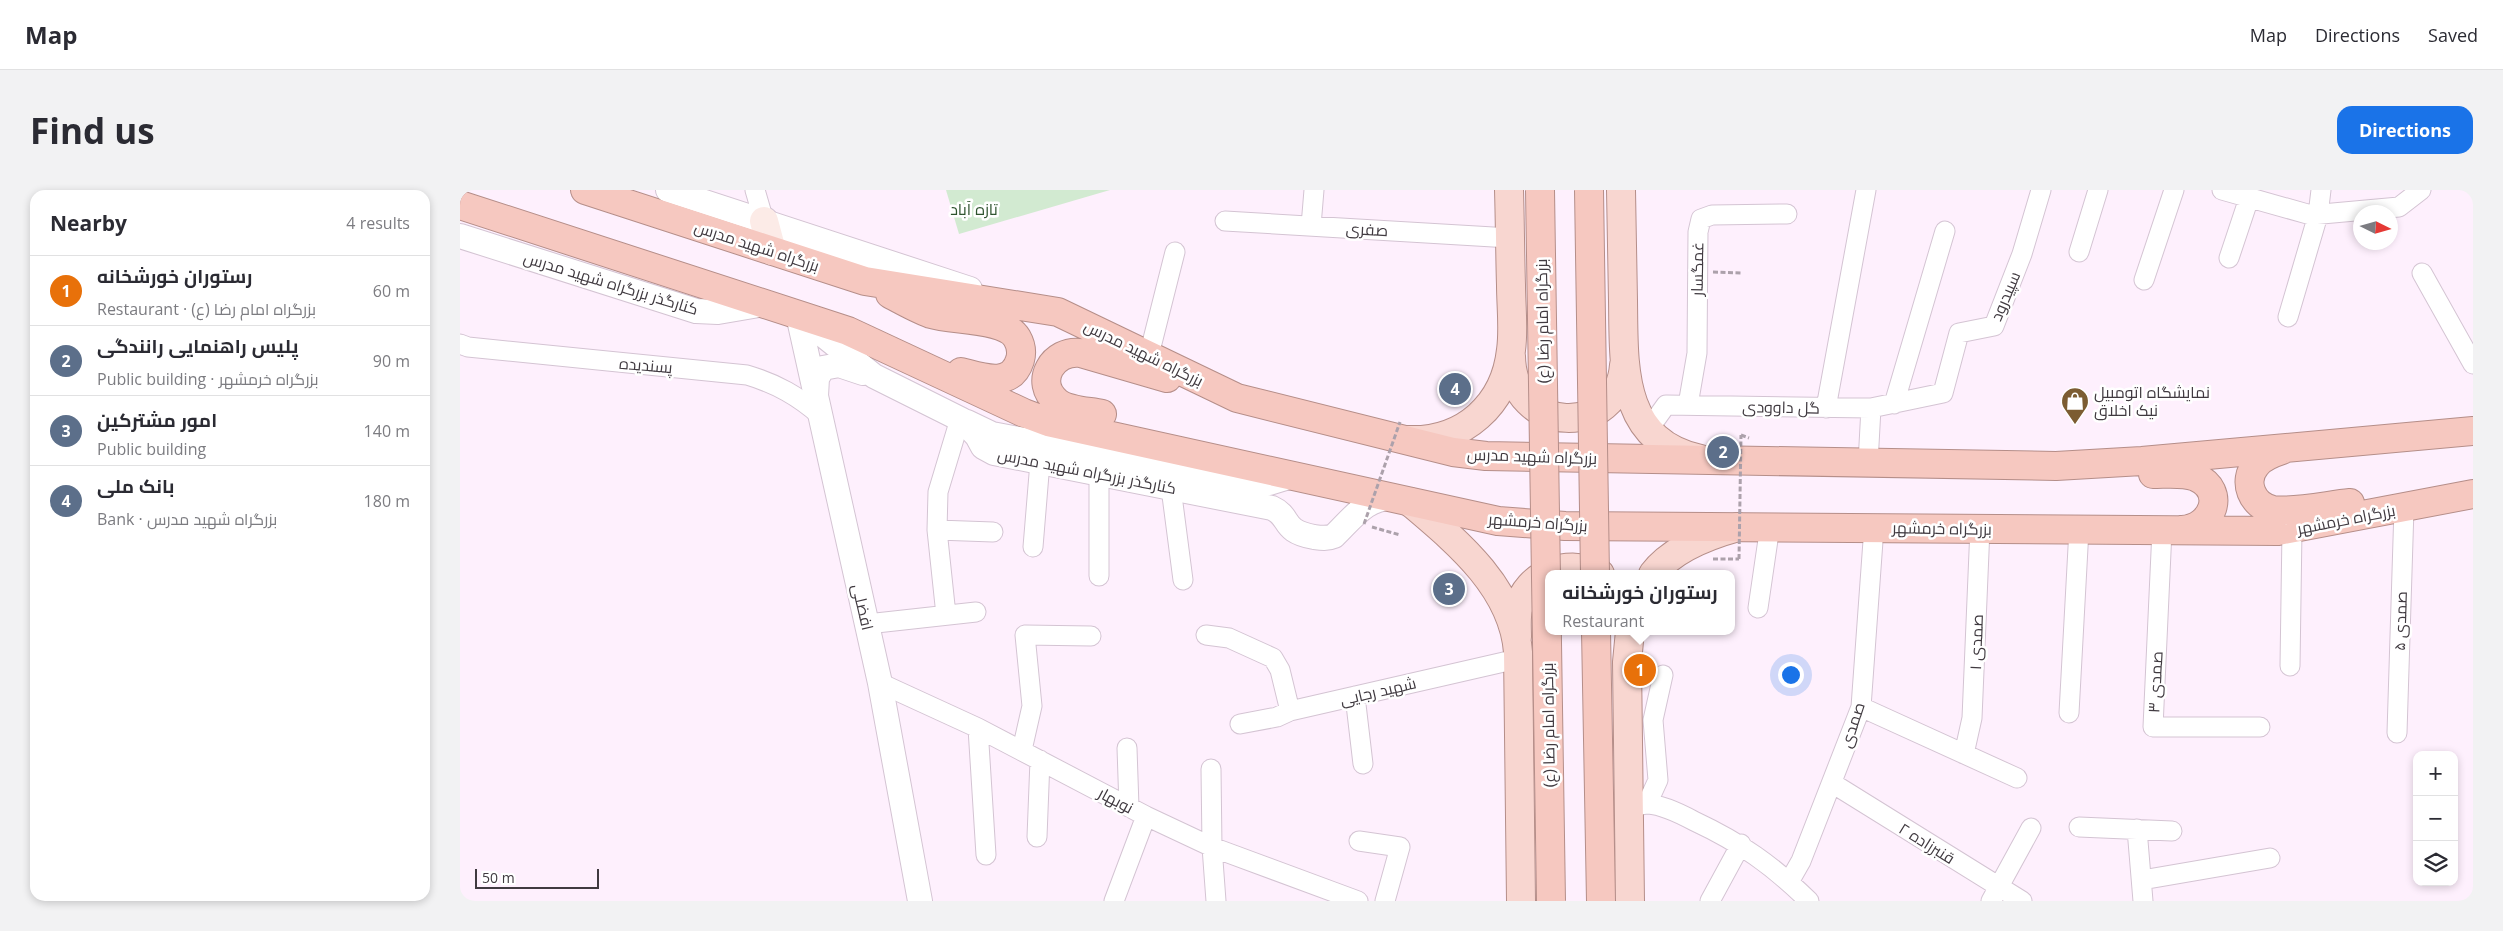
<!DOCTYPE html>
<meta charset="utf-8">
<style>
:root{--surface:#fff;--page:#f2f2f3;--text:#2b2b33;--muted:#7c7c81;--line:#e1e1e2;--accent:#1a73e8}
body{margin:0;font-family:"Open Sans",Cairo,sans-serif;background:var(--page);color:var(--text)}
.controls{position:absolute;right:15px;bottom:15px;display:grid;overflow:hidden;border-radius:10px;box-shadow:0 2px 8px #0003}
.controls button{width:45px;height:45px;display:grid;place-items:center;padding:0;border:0;border-bottom:1px solid var(--line);background:var(--surface);color:var(--text);font:25px sans-serif}
.compass{position:absolute;left:1893px;top:15px;width:45px;height:45px;border-radius:50%;background:var(--surface);box-shadow:0 2px 8px #0003;rotate:95deg}
.scale{position:absolute;left:15px;bottom:12px;width:124px;box-sizing:border-box;padding-left:5px;border:2px solid #403a40;border-top:0;font-size:14px;line-height:18px;white-space:nowrap;color:#403a40;-webkit-text-stroke:4px #fff;paint-order:stroke}
.you{position:absolute;left:1330px;top:484px;width:18px;height:18px;margin:-12px;border:4px solid #fff;border-radius:50%;background:#1a73e8;box-shadow:0 0 0 8px #1a73e833}
.badge{display:grid;place-items:center;width:32px;height:32px;border-radius:50%;background:var(--accent);color:#fff;font-size:16px;font-weight:700}
.pin{position:absolute;translate:-50% -50%;border:2px solid #fff;box-shadow:0 1px 5px #0006}
.popup{position:absolute;left:1085px;top:380px;width:190px;height:65px;box-sizing:border-box;display:grid;place-content:center;border-radius:10px;background:var(--surface);filter:drop-shadow(0 1px 4px #0005);font-size:16px;white-space:nowrap;color:var(--muted)}
.popup b{font-size:19px;color:var(--text)}
.popup::after{content:'';position:absolute;left:50%;top:100%;margin-left:-10px;border:10px solid transparent;border-top-color:var(--surface)}
.list{margin:0;padding:0;list-style:none}
h2{display:flex;justify-content:space-between;align-items:center;height:65px;margin:0;padding:0 20px;font-size:21px}
h2 small{font-size:16px;font-weight:400;color:var(--muted)}
.list li{display:grid;grid-template-columns:32px 1fr auto;gap:15px;align-items:center;box-sizing:border-box;height:70px;padding:0 20px;border-top:1px solid var(--line)}
.list b{display:block;font-size:19px;white-space:nowrap}
.list p{margin:0;font-size:16px;white-space:nowrap;color:var(--muted)}
.list em{font-size:16px;font-style:normal;color:var(--muted)}
.icon{flex:none;width:28px;height:28px;fill:none;stroke:currentColor;stroke-width:2;stroke-linecap:round;stroke-linejoin:round}
.map{position:relative;flex:none;width:2013px;height:711px;overflow:hidden;border-radius:15px}
header{display:flex;align-items:center;gap:30px;box-sizing:border-box;height:70px;padding:0 25px;background:var(--surface);border-bottom:1px solid var(--line)}
header strong{font-size:24px}
nav{display:flex;gap:28px;margin-inline-start:auto;font-size:18px}
.intro{display:flex;align-items:center;justify-content:space-between;box-sizing:border-box;height:120px;padding:0 30px}
h1{margin:0;font-size:35px}
.button{padding:12px 22px;border-radius:15px;background:var(--accent);color:#fff;font-size:18px;font-weight:700}
main{display:flex;gap:30px;padding:0 30px}
aside{flex:1;background:var(--surface);border-radius:15px;box-shadow:0 2px 8px #0003}
.map>svg:first-child{display:block}
</style>
<header>
<strong>Map</strong>
<nav><a>Map</a><a>Directions</a><a>Saved</a></nav>
</header>
<div class="intro"><h1>Find us</h1><a class="button">Directions</a></div>
<main>
<aside>
<h2>Nearby<small>4 results</small></h2>
<ul class="list">
<li><span class="badge" style="background:#e8710a">1</span><div><b>رستوران خورشخانه</b><p>Restaurant · بزرگراه امام رضا (ع)</p></div><em>60 m</em></li>
<li><span class="badge" style="background:#5c6f8a">2</span><div><b>پلیس راهنمایی رانندگی</b><p>Public building · بزرگراه خرمشهر</p></div><em>90 m</em></li>
<li><span class="badge" style="background:#5c6f8a">3</span><div><b>امور مشترکین</b><p>Public building</p></div><em>140 m</em></li>
<li><span class="badge" style="background:#5c6f8a">4</span><div><b>بانک ملی</b><p>Bank · بزرگراه شهید مدرس</p></div><em>180 m</em></li>
</ul>
</aside>
<div class="map">
<svg width="2013" height="711" viewBox="0 0 2013 711">
<rect width="100%" height="100%" fill="#fef0fd"/>
<!-- green -->
<path fill="#d2ead1" d="M486,0H650L499,44Z"/>
<g fill="none" stroke-linecap="round" stroke-linejoin="round">
<!-- minor casing -->
<g stroke="#d4c4d3" stroke-width="21">
<path id="minor" d="M295,0L304,31
M1762,0L1851,25L1939,17L1961,0
M765,31L1050,48
M851,36L854,0
M1619,62L1638,0
M1769,68L1789,8
M1962,83L2013,174
M1684,90L1714,0
M1828,127L1858,25L1861,0
M0,154L8,157L287,185C317,194 338,206 361,226
M689,165L715,62
M1434,214L1485,41
M1228,215L1237,163L1238,42L1241,29L1252,25L1327,24
M1366,218L1406,0
M1188,240L1206,215L1411,218L1483,203L1499,143L1534,136L1562,64L1581,0
M1408,273L1411,218
M639,284V386
M711,298L723,390
M477,340L533,342
M1702,340L1693,537H1800
M573,357L580,272
M1298,418L1310,336
M486,425L477,340L478,302L500,229
M407,434L516,422
M746,445L769,448L813,468L820,480L830,521
M1830,476L1832,340
M420,493L518,538L686,626L752,657L898,711
M895,506L903,574
M1401,517L1557,588
M1609,523L1619,339
M780,534L817,527L830,521L1057,469
M518,538L526,665
M1937,543L1944,318
M667,558L669,617
M562,560L572,516L565,445L631,446
M1504,564L1512,528L1520,338
M751,579L752,657L756,711
M1372,593L1562,711
M1187,614L1198,590L1193,530L1203,485
M1169,619C1175,617 1182,614 1188,614C1203,615 1221,624 1234,631C1281,653 1312,675 1349,711
M1619,637L1712,641
M1677,639L1683,711
M577,647L580,570
M899,651L940,657L925,711
M1682,690L1810,668
M1329,692L1341,671L1401,517L1414,337
M654,711L686,626
M1250,711L1281,654
M1531,711L1571,638"/>
</g>
<!-- tertiary casing -->
<g stroke="#d4c4d3" stroke-width="26">
<path id="tertiary" d="M208,0L510,99
M0,46L236,121L258,122L305,114
M338,125L420,493L460,711
M343,129L414,186L502,230L517,246L523,257L534,263L812,318C832,327 820,341 854,347C861,348 867,349 874,346C892,329 907,306 934,308
M356,206L357,188L363,178L379,175L403,183
M507,232L532,244L799,294L809,293L835,285"/>
</g>
<!-- secondary casing -->
<g stroke="#d4c4d3" stroke-width="30">
<path id="secondary" d="M304,31L312,61"/>
</g>
<!-- primary casing -->
<g stroke="#b58e89" stroke-width="30">
<path id="primary" d="M1161,0C1162,37 1162,74 1163,111C1164,176 1159,251 1240,269
M1051,166C1052,247 1159,247 1164,175
M948,250C1004,252 1045,215 1051,160C1054,139 1051,116 1051,95C1050,63 1050,32 1049,0
M950,312C996,351 1053,397 1058,462L1061,711
M1193,384C1212,359 1249,345 1278,337
M1170,441L1167,472L1170,711
M1057,447C1057,438 1056,428 1058,419C1067,383 1108,368 1140,384"/>
</g>
<!-- trunk casing -->
<g stroke="#b58e89" stroke-width="30">
<path id="trunk" d="M125,0L405,91L598,122L777,208L993,262L1026,266L1596,276L1682,271L2013,241
M0,15L388,141L564,223L588,232L1038,331L1105,336L1818,341L2013,304
M430,104C443,111 457,119 471,124C493,131 545,127 557,148C561,155 562,163 560,170C551,199 521,187 501,182
M642,224C628,221 608,221 597,212C573,192 593,159 621,163L707,188
M1822,260C1813,263 1802,267 1796,275C1782,291 1792,316 1813,320C1832,323 1869,315 1890,313
M1693,284C1707,284 1724,282 1736,287C1767,301 1753,338 1722,340
M1136,441L1141,711"/>
</g>
<!-- path -->
<path stroke="#aca1ab" stroke-width="3" stroke-dasharray="5 2.5" stroke-linecap="butt" d="M1253,82L1283,83
M1281,245L1289,248
M912,337L940,345
M1253,369H1279"/>
<!-- minor -->
<use href="#minor" stroke="#fff" stroke-width="19"/>
<!-- tertiary -->
<use href="#tertiary" stroke="#fff" stroke-width="24"/>
<!-- secondary -->
<use href="#secondary" stroke="#fcebe7" stroke-width="28"/>
<!-- primary -->
<use href="#primary" stroke="#f8d6d0" stroke-width="28"/>
<!-- trunk -->
<use href="#trunk" stroke="#f6c8c0" stroke-width="28"/>
<!-- trunk-bridge casing -->
<g stroke="#b58e89" stroke-width="30" stroke-linecap="butt">
<path id="trunk-bridge" d="M1080,0L1091,711
M1129,0L1135,384"/>
</g>
<!-- path-bridge -->
<path stroke="#aca1ab" stroke-width="3" stroke-dasharray="5 2.5" stroke-linecap="butt" d="M904,334L940,232
M1279,369L1281,245"/>
<!-- trunk-bridge -->
<use href="#trunk-bridge" stroke="#f6c8c0" stroke-width="28"/>
</g>
<!-- icons -->
<defs>
<g id="shop-pin" transform="scale(1.4375)"><path d="M0 17L-7.5 6A9.5 9.5 0 1 1 7.5 6Z" fill="#7c5c32" stroke="#fff"/><path d="M-5-2.5h2.3a2.7 3.5 0 0 1 5.4 0H5L5.5 6h-11ZM-1.5-2.5h3a1.5 2.3 0 0 0-3 0Z" fill="#fff"/></g>
</defs>
<g fill-rule="evenodd">
<use href="#shop-pin" x="1615" y="211"/>
</g>
<g text-anchor="middle" dominant-baseline="central" stroke-width="5" stroke-linejoin="round" paint-order="stroke">
<!-- park labels -->
<g font-size="16" fill="#2e532e" stroke="#fff">
<text x="514" y="19">تازه آباد</text>
</g>
<!-- street labels -->
<g font-size="16" fill="#403a40" stroke="#fff">
<text transform="translate(907 39) rotate(3)">صفری</text>
<text transform="translate(297 56) rotate(18)">بزرگراه شهید مدرس</text>
<text transform="translate(1237 79) rotate(-89)">غمگسار</text>
<text transform="translate(151 93) rotate(17)">کنارگذر بزرگراه شهید مدرس</text>
<text transform="translate(1545 106) rotate(-67)">سپیدرود</text>
<text transform="translate(1082 131) rotate(-91)">بزرگراه امام رضا (ع)</text>
<text transform="translate(684 163) rotate(26)">بزرگراه شهید مدرس</text>
<text transform="translate(186 175) rotate(5)">پسندیده</text>
<text transform="translate(1321 217) rotate(1)">گل داوودی</text>
<text transform="translate(1072 266) rotate(2)">بزرگراه شهید مدرس</text>
<text transform="translate(627 281) rotate(11)">کنارگذر بزرگراه شهید مدرس</text>
<text transform="translate(1886 329) rotate(-11)">بزرگراه خرمشهر</text>
<text transform="translate(1078 332) rotate(4)">بزرگراه خرمشهر</text>
<text transform="translate(1482 338) rotate(1)">بزرگراه خرمشهر</text>
<text transform="translate(403 417) rotate(77)">افضلی</text>
<text transform="translate(1940 431) rotate(-88)">صمدی ۵</text>
<text transform="translate(1516 452) rotate(-88)">صمدی ۱</text>
<text transform="translate(1695 492) rotate(-87)">صمدی ۳</text>
<text transform="translate(918 501) rotate(-13)">شهید رجایی</text>
<text transform="translate(1088 535) rotate(-91)">بزرگراه امام رضا (ع)</text>
<text transform="translate(1392 535) rotate(-72)">صمدی</text>
<text transform="translate(656 610) rotate(28)">نوبهار</text>
<text transform="translate(1467 653) rotate(32)">قنبرزاده ۲</text>
</g>
<!-- poi labels -->
<g font-size="16" fill="#403a40" stroke="#fff" text-anchor="start">
<text x="1634" y="202">نمایشگاه اتومبیل<tspan x="1634" dy="18">نیک اخلاق</tspan></text>
</g>
</g>
</svg>
<div class="controls">
<button>+</button>
<button>−</button>
<button><svg class="icon" aria-label="layers" viewBox="0 0 24 24"><path d="M12 4l9 5-9 5-9-5zM3 14l9 5 9-5"/></svg></button>
</div>
<svg class="compass" viewBox="-18 -18 36 36"><path d="M0-13l5 13h-10z" fill="#e53935"/><path d="M0 13l5-13h-10z" fill="#7c7c81"/></svg>
<div class="scale">50 m</div>
<div class="you"></div>
<div class="pin badge" style="left:1180px;top:480px;background:#e8710a">1</div>
<div class="popup"><b>رستوران خورشخانه</b>Restaurant</div>
<div class="pin badge" style="left:1263px;top:262px;background:#5c6f8a">2</div>
<div class="pin badge" style="left:989px;top:399px;background:#5c6f8a">3</div>
<div class="pin badge" style="left:995px;top:199px;background:#5c6f8a">4</div>
</div>
</main>
